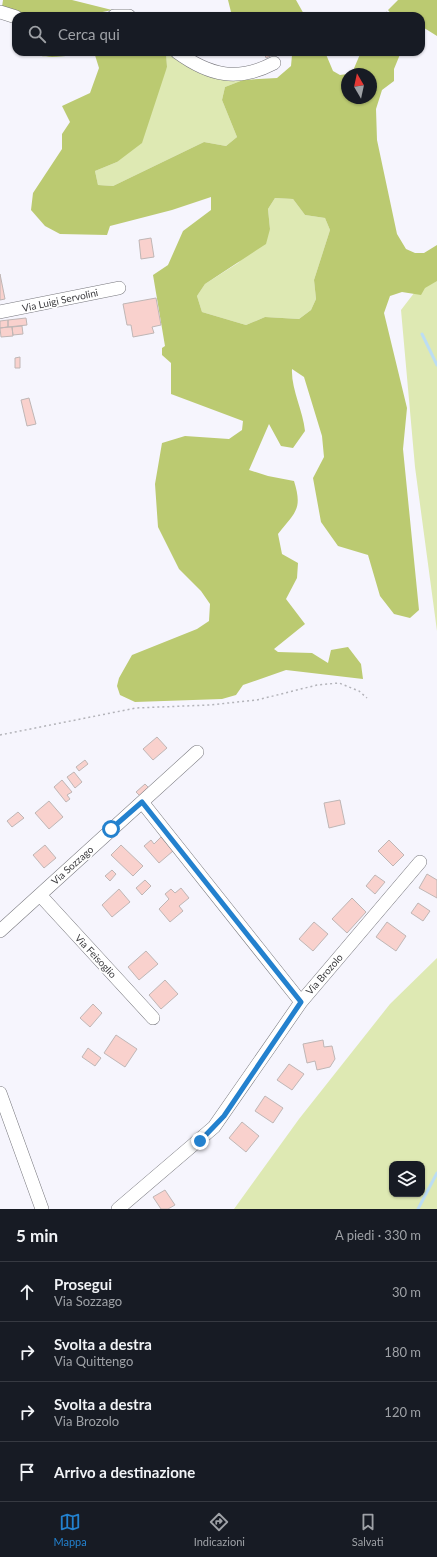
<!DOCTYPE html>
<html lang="it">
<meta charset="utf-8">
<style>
:root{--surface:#171b24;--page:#242831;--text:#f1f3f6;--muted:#9ea1a6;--line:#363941;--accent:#2381ce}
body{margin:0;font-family:Lato,sans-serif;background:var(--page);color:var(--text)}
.controls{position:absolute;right:12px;bottom:12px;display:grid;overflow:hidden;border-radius:8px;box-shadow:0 1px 3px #0004}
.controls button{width:36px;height:36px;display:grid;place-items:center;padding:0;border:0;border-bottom:1px solid var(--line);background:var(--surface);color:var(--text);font:20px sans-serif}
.compass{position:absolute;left:341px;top:68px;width:36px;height:36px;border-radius:50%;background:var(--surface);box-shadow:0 1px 3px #0004;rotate:351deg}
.stop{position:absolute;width:12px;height:12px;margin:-9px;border:3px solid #2381ce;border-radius:50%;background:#fff}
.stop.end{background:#2381ce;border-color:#fff;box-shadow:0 1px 4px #0008}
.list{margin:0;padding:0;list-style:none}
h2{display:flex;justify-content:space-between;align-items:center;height:52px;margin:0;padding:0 16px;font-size:17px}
h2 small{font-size:13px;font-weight:400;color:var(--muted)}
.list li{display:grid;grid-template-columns:26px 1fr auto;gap:12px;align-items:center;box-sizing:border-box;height:60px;padding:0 16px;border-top:1px solid var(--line)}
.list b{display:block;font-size:15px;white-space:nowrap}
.list p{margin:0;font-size:13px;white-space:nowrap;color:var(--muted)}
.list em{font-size:13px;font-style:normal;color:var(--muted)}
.icon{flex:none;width:22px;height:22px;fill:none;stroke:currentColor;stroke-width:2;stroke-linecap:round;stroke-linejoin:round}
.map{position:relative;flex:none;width:437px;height:1209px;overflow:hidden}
.search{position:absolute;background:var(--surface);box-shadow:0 1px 3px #0004;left:12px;right:12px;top:12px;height:44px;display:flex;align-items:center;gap:10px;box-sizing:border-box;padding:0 14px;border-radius:12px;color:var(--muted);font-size:15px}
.sheet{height:292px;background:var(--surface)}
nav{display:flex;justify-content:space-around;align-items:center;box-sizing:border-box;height:56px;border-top:1px solid var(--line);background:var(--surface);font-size:11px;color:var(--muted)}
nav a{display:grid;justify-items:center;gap:2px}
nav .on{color:var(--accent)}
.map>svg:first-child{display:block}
</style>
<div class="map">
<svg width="437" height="1209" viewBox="0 0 437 1209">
<rect width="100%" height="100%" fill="#f6f5fd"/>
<!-- green -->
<path fill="#dee9b3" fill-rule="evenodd" d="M166,52C172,52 191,66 199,70C212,76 229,77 243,80L225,87L222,100L237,137L226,146L204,142L113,186L98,185L95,171L117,162L167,67Z
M275,198L293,199L305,215L325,218L330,230L314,280L316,299L311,310L299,319L265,317L246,325L202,312L197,296L205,284L238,263L270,229L268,209Z
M437,278V631L415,467L401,310L421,284Z
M437,958V1209H234L299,1119L390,1004ZM392,1164H422V1194H392Z"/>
<!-- forest -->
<path fill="#bbca71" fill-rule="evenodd" d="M3,0H72L112,10L88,15L32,16L2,7Z
M228,0H296L305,16H232Z
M398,0H437V36L421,26V16H393L388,10Z
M30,52H166L167,67L142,143L117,162L95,171L98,185L113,186L204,142L226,146L237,137L222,100L225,87L243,80L277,78L291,66L292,55L290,52H325L333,71L340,75L347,74V98H371V74H348L352,73L361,52H401L394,69V81L382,90L376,109L377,140L397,234L406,249L415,253H424L437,245V281L425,288L421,295L402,292L390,296L384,313L407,408L403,449L419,610L410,618L394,614L380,596L368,555L338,546L321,522L313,478L324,457L322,436L304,377L292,369C291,389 303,410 305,431L293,448L281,446L269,424L249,470L268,476L294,481C303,510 295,512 278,534L282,554L298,563L297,578L286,599L305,624L274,649L278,652L312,653L328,663L331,650L348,647L361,664L363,679L286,670L243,685L236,695L222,699L135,702L120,695L117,686L119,678L132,655L197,629L209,621L210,604L201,591L179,569L158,527L155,484L162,443L185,436L229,439L242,430L243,421L171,394V363L162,355V348L165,346L153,275L168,265L183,231L211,210V197L172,210L110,226L107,235L60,234L45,226L31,210L33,193L62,149V134L70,122L62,106L90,93L99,68L94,52C76,54 46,62 30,52ZM275,198L293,199L305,215L325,218L330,230L314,280L316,299L311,310L299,319L265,317L246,325L202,312L197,296L205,284L266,244L270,229L268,209Z"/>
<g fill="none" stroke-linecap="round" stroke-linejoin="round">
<!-- stream -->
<path stroke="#bcddf3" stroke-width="3" d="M422,334L437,365
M418,1209L437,1173"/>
</g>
<!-- building -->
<path fill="#f9d1cd" stroke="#bfb6b5" d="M264,52H276L277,53L266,58Z
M151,238L154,257L141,259L139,240Z
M0,274L5,299L0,300Z
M156,298L161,325L152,327L154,333L133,337L131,325H127L123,304Z
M26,318L27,325L8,327V320Z
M8,320V327L0,328V321Z
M22,326L23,334L13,335L12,327Z
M8,327H12L13,336L1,337L0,328Z
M20,357V368H15V358Z
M29,398L36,424L27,426L21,400Z
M157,737L167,748L153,760L143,749Z
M85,760L88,764L79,771L76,767Z
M74,772L82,782L75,788L67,777Z
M62,780L72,792L67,795L70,799L66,802L54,787Z
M145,784L150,789L141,797L136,792Z
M340,800L345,824L329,828L324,803Z
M49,801L63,817L49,829L35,813Z
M18,812L24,818L12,827L7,821Z
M161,837L173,851L159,863L144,846L151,840L154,844Z
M389,840L404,855L393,866L378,851Z
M45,845L56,858L44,868L33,855Z
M121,845L143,866L133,876L111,855Z
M112,870L116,874L110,881L105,876Z
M427,874L437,880V898L419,888Z
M375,875L385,882L375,894L366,886Z
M145,880L151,886L142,895L136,888Z
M181,888L189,898L179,906L183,911L170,922L159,909L169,899L165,894L171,889L175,893Z
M119,889L130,902L112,917L102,905Z
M352,898L366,912L347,933L332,919Z
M418,903L430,911L423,921L411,913Z
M314,922L328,934L313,951L299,939Z
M387,922L406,936L396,951L376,937Z
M146,951L158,964L139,980L128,967Z
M165,980L178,994L161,1009L149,995Z
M93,1004L102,1013L90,1027L80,1018Z
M116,1035L137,1049L125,1067L104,1053Z
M323,1040L324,1047L332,1046L335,1059L330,1067L317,1070L315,1061L307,1063L303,1044Z
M88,1048L101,1058L95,1066L82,1057Z
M289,1064L304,1074L292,1090L277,1080Z
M265,1096L283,1108L273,1123L255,1111Z
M242,1122L259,1136L246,1152L229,1138Z
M165,1190L175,1205L168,1209H161L153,1197Z"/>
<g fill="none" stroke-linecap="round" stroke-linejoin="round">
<!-- minor casing -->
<g stroke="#77777d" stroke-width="14">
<path id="minor" d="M0,12L16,17
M114,16H129
M177,52C210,76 238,82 274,63
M0,312L119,288
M142,802L301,1002
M40,895L153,1018
M0,931L197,752
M0,1093L42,1209
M118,1209L214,1127L301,1002L420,862"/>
</g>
<!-- path -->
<path stroke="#b3b3b9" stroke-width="1.5" stroke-dasharray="2 3" stroke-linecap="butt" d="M386,12L389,16
M0,735L136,708L209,705L257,700L317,685L339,683L359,691L367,698"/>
<!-- minor -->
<use href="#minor" stroke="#fff" stroke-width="13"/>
</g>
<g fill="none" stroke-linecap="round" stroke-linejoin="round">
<!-- route -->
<path stroke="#2381ce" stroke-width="5" d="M111,829L142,802L301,1002L224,1116L200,1141"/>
</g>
<g text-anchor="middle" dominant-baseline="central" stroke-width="3.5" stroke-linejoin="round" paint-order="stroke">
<!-- street labels -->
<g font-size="10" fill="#3b3b3e" stroke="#fff">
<text transform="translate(60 300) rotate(-12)">Via Luigi Servolini</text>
<text transform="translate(72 865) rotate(-42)">Via Sozzago</text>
<text transform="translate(96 956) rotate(47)">Via Feisoglio</text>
<text transform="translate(324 974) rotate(-49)">Via Brozolo</text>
</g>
</g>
</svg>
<div class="controls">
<button><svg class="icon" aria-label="layers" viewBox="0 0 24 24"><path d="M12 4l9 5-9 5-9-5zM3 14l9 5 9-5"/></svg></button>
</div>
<svg class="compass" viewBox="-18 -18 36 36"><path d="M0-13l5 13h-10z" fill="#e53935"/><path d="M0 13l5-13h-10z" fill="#9ea1a6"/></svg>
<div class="stop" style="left:111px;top:829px"></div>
<div class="stop end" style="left:200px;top:1141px"></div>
<div class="search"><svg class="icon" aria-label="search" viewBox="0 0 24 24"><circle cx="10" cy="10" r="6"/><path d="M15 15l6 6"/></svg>Cerca qui</div>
</div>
<section class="sheet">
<h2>5 min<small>A piedi · 330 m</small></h2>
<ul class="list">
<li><svg class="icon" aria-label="ahead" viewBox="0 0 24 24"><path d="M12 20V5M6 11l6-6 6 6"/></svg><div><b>Prosegui</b><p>Via Sozzago</p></div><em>30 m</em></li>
<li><svg class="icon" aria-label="right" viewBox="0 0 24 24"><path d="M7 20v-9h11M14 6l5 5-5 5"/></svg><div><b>Svolta a destra</b><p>Via Quittengo</p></div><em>180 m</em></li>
<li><svg class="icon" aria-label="right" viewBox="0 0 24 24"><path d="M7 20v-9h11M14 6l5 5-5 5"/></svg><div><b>Svolta a destra</b><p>Via Brozolo</p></div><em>120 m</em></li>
<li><svg class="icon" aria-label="arrive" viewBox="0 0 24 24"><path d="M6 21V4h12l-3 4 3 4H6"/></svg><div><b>Arrivo a destinazione</b></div></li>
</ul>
</section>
<nav>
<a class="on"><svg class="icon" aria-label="map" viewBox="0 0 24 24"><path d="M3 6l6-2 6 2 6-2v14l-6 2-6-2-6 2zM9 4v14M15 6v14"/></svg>Mappa</a>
<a><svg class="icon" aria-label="directions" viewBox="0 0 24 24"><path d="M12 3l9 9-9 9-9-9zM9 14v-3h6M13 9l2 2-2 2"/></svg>Indicazioni</a>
<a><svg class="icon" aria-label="saved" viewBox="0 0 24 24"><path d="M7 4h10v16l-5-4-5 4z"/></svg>Salvati</a>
</nav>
